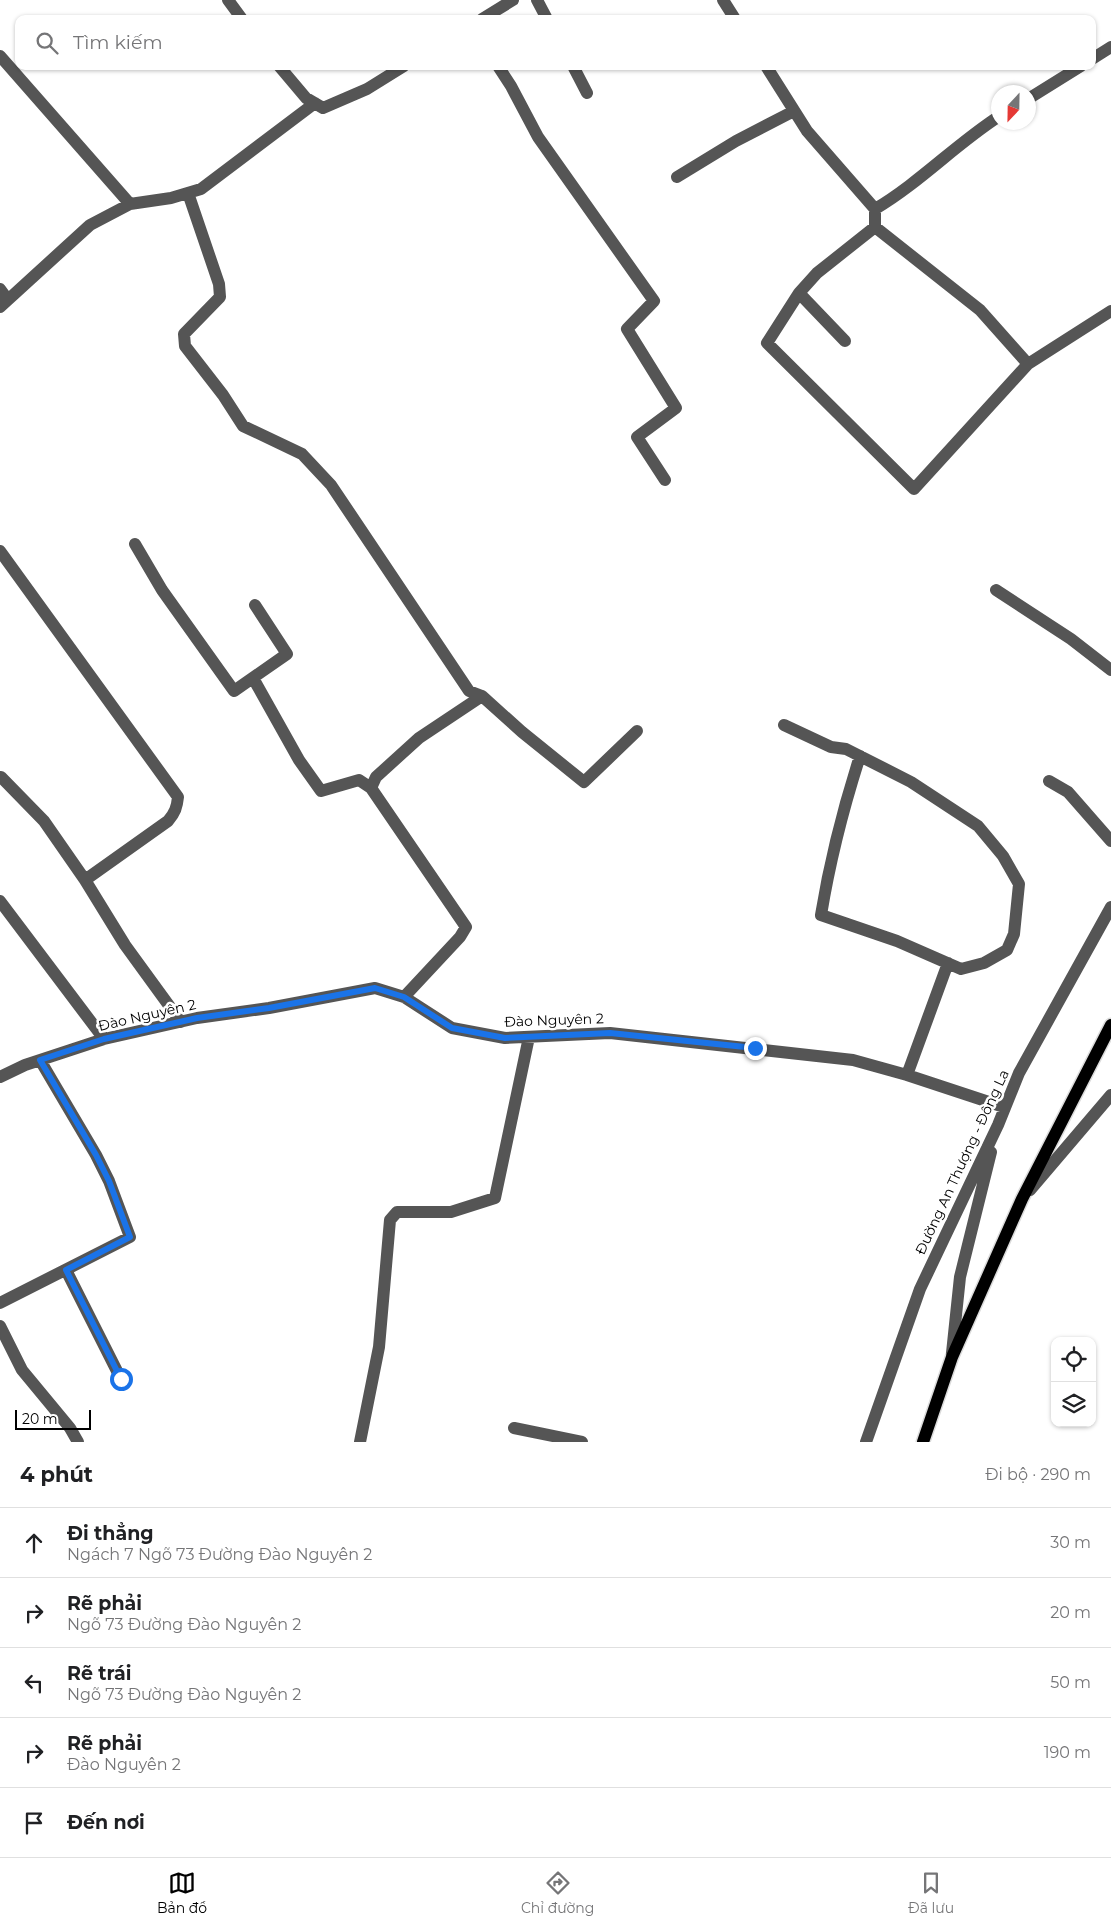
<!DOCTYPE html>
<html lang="vi">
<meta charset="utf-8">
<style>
:root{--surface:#fff;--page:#f2f2f2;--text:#202124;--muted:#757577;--line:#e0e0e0;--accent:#000}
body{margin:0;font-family:Montserrat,sans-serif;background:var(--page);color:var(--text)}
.controls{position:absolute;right:15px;bottom:15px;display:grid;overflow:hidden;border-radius:10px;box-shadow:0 1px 4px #0004}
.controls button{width:45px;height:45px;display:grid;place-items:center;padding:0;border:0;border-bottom:1px solid var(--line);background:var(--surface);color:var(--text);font:25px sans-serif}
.compass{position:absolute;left:991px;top:85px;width:45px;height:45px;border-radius:50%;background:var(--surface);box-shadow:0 1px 4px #0004;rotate:202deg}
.scale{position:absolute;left:15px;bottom:12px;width:76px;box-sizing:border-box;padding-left:5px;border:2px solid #000;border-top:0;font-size:14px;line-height:18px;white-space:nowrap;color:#000;-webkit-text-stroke:4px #fff;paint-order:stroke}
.stop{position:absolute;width:15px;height:15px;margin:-11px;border:4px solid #1a73e8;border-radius:50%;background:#fff}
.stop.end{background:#1a73e8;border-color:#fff;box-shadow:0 1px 5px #0008}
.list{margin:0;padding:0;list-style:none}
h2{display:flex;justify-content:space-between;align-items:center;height:65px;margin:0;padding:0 20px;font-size:21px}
h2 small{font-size:16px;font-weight:400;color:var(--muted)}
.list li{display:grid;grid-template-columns:32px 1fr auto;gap:15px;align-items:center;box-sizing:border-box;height:70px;padding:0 20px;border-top:1px solid var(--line)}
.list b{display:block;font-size:19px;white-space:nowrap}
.list p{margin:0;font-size:16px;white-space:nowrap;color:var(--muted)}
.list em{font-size:16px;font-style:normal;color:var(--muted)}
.icon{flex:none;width:28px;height:28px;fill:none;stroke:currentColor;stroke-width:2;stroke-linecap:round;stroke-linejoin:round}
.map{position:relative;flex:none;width:1111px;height:1442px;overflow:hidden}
.search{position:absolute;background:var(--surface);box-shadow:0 1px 4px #0004;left:15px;right:15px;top:15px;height:55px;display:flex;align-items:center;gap:12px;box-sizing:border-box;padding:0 18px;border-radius:10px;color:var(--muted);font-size:19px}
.sheet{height:415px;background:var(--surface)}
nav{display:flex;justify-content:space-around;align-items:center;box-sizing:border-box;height:70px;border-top:1px solid var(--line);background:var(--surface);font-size:14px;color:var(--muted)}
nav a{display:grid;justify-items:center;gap:2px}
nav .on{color:var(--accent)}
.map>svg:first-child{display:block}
</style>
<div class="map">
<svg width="1111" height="1442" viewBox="0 0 1111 1442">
<rect width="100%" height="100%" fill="#fff"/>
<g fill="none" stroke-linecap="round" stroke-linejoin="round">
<!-- major casing -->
<g stroke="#dbdbdb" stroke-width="15">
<path id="major" d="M923,1442L952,1357L1022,1199L1111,1025"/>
</g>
<!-- minor -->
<path stroke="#555" stroke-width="12" d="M228,0L242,19
M537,0L547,19
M723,0L735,19
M482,19L513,0
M0,56L130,204
M1092,59L1111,47
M279,66L306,98L323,108L367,89L404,66
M498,66L511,86L538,137L654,301L627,329L676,408L637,437L665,480
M573,66L587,93
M766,66L807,131L875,209C919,183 955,145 998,117
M1028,99L1081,66
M677,177L736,141L794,111
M188,193L219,284L220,297L184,334L185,346L223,395L243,426L302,454L331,485L469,691L482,696L522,732L584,782L637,731
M875,209V227L817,273L799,293L767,343L914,489L1028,364L1111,311
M875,227L980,310L1028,364
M0,289L8,300
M799,293L845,341
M0,307L90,225L130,204L171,198L201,189L315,103
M135,544L162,590L234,691L287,654L255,605
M0,551L178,797C177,807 175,813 168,821L85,880
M996,590L1071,639L1111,670
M253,678L299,760L321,791L359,780L371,788L466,927L460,937L404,997
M784,725L831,747L846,749L911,782L978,826L1003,856L1019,884L1014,934L1007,950L984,963L961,969L897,941L821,915C830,860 843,809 860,756
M1,777L44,821L85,880L125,945L181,1022
M1049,781L1068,792L1111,841
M371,788L376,777L419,738L482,696
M0,901L104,1039
M907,1075L948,963
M0,1077L25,1065L104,1039L197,1018L269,1008L375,988L404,997L452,1028L505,1038L610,1033L853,1060L907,1075L1004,1107
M1030,1190L1111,1095
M66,1270L121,1379
M0,1303L130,1237L109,1181L96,1155L40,1060
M0,1326L22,1370L70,1428L78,1442
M952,1353L960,1277L991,1152
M514,1428L582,1442
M360,1442L379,1347L390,1220L397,1212H451L495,1198L529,1037
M866,1442L920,1289L998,1125L1019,1073L1111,907"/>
<!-- major -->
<use href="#major" stroke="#000" stroke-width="12"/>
</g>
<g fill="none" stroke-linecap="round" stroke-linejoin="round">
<!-- route -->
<path stroke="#1a73e8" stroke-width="6" d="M121,1379L66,1270L130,1237L109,1181L96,1155L40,1060L104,1039L197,1018L269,1008L375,988L404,997L452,1028L505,1038L610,1033L755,1048"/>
</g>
<g text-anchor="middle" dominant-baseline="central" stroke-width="5" stroke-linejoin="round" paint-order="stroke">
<!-- street labels -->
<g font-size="14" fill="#000" stroke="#fff">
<text transform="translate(147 1015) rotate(-13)">Đào Nguyên 2</text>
<text transform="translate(554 1020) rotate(-2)">Đào Nguyên 2</text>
<text transform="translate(962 1162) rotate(-65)">Đường An Thượng - Đông La</text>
</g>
</g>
</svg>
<div class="controls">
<button><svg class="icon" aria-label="locate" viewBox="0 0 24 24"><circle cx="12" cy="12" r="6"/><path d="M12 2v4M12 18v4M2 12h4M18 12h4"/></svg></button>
<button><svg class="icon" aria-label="layers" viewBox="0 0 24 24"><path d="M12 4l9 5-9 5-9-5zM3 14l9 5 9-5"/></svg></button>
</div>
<svg class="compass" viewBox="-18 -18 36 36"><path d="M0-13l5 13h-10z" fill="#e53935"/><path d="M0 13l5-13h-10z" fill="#757577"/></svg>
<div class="scale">20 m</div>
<div class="stop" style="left:121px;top:1379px"></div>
<div class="stop end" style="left:755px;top:1048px"></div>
<div class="search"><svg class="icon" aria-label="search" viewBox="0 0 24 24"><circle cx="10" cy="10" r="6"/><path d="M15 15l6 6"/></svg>Tìm kiếm</div>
</div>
<section class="sheet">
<h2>4 phút<small>Đi bộ · 290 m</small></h2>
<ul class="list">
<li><svg class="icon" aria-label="ahead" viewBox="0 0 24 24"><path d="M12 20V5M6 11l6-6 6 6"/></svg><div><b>Đi thẳng</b><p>Ngách 7 Ngõ 73 Đường Đào Nguyên 2</p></div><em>30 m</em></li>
<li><svg class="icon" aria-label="right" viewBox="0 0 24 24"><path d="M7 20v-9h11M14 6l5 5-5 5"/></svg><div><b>Rẽ phải</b><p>Ngõ 73 Đường Đào Nguyên 2</p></div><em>20 m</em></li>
<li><svg class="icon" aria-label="left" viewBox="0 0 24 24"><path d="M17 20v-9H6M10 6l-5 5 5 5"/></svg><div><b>Rẽ trái</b><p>Ngõ 73 Đường Đào Nguyên 2</p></div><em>50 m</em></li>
<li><svg class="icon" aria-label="right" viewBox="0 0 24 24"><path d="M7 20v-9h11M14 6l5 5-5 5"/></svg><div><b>Rẽ phải</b><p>Đào Nguyên 2</p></div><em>190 m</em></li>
<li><svg class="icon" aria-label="arrive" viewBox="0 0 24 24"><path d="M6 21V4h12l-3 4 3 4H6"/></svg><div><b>Đến nơi</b></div></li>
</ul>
</section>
<nav>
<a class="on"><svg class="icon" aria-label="map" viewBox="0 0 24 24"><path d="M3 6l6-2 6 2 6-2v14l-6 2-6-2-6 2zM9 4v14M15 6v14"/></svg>Bản đồ</a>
<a><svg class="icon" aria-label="directions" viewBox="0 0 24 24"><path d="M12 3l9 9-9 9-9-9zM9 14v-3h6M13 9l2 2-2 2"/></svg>Chỉ đường</a>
<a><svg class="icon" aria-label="saved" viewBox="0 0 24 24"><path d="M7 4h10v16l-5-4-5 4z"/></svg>Đã lưu</a>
</nav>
